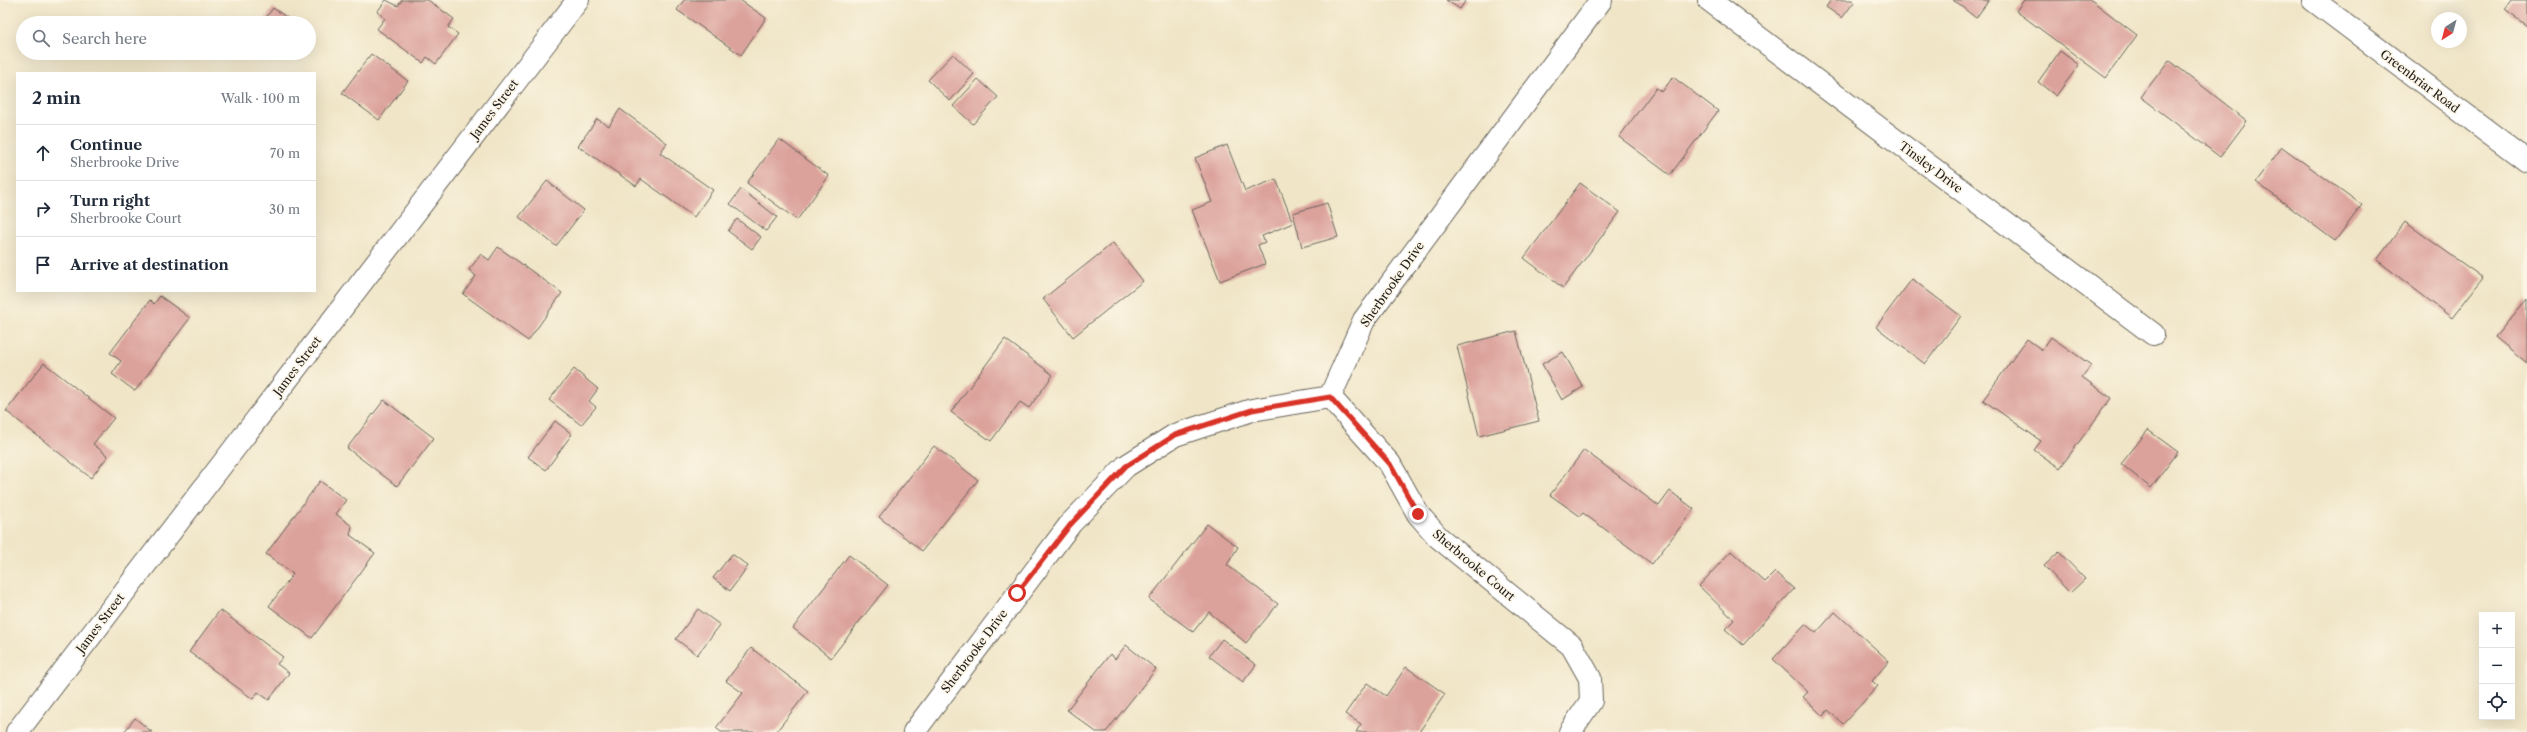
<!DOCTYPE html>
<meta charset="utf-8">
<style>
:root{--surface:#fff;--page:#f2f2f3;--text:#1f2937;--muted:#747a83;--line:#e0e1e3}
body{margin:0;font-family:"Libre Caslon Text",serif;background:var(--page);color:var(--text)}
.controls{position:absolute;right:12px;bottom:12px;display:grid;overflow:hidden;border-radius:0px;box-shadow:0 4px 16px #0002}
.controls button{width:36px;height:36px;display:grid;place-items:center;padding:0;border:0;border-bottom:1px solid var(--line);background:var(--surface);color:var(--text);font:20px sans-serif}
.compass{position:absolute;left:2431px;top:12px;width:36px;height:36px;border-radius:50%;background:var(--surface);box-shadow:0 4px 16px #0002;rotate:216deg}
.stop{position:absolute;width:12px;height:12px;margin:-9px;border:3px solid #d93025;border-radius:50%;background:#fff}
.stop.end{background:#d93025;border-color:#fff;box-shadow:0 1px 4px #0008}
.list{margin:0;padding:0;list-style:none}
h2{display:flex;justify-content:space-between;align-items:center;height:52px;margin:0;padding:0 16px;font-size:17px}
h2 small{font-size:13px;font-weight:400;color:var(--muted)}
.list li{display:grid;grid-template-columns:26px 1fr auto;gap:12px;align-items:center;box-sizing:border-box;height:56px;padding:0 16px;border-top:1px solid var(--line)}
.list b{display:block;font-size:15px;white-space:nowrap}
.list p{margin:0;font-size:13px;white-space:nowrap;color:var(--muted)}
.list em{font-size:13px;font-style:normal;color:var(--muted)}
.icon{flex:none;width:22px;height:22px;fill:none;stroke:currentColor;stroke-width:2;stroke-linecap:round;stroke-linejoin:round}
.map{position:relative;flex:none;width:2527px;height:732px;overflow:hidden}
.search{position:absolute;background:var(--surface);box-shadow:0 4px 16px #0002;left:16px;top:16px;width:300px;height:44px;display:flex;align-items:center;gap:10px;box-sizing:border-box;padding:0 14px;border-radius:22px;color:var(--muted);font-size:15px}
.panel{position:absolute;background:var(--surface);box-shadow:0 4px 16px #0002;left:16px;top:72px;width:300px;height:220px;border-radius:0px}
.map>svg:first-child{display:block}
</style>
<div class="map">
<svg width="2527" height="732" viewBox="0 0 2527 732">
<rect width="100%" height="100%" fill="#fcf5e5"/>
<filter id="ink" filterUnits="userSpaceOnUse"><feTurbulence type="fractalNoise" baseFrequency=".025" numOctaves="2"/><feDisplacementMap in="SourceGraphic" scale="8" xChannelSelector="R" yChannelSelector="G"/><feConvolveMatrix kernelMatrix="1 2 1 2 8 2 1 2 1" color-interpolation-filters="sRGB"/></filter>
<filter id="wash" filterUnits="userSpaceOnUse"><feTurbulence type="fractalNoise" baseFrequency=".012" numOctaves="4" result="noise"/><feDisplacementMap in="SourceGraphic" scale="16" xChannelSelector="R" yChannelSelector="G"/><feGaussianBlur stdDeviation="0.9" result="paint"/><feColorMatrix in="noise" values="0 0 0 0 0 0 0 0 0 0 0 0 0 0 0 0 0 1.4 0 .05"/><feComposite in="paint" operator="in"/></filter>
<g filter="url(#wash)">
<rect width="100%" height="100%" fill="#f0e5c7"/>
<g id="blocks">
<!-- building -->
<path fill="#dba29b" d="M386,0L398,6L402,0H428L454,19L448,27L458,34L436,64L427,57L423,63L377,29L385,18L377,12Z
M684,0H740L766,18L741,55L677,10Z
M1446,0H1466L1460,9Z
M1831,0H1852L1854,2L1842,18L1826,7Z
M1953,0H1989L1976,18Z
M2024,0H2091L2137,35L2106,78L2016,11Z
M2512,0H2527V26L2505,10Z
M273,8L295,23H262Z
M2060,51L2079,65L2056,96L2038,82Z
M371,54L408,81L379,120L342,93Z
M953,54L974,74L950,101L928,80Z
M2169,60L2247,121L2220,157L2141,97Z
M1673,77L1718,111L1670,175L1619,137L1656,88L1662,92Z
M978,79L998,97L973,124L953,106Z
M620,109L667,143L660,153L713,190L694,217L641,179L636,186L578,146L597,119L609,126Z
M779,139L829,176L797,220L747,183Z
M1227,145L1245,191L1276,179L1293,223L1262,236L1265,242L1258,245L1265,264L1220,281L1192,210L1212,202L1195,158Z
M2282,147L2362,205L2335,241L2256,182Z
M547,181L584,210L556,246L519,217Z
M1580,183L1620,212L1563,288L1524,258Z
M741,189L777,217L766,231L730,204Z
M1327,203L1338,237L1302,247L1293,213Z
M737,219L761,237L752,249L728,231Z
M2405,222L2483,278L2452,318L2377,260Z
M1113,243L1143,281L1073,337L1043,299Z
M498,247L562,293L528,341L463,294L476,276L469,270L481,254L489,260Z
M1912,279L1961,316L1925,364L1876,327Z
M160,296L190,318L135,391L112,374L121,361L110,353L150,300L154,304Z
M2527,299V363L2495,337Z
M1516,331L1539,421L1479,436L1457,346Z
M2051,337L2091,365L2082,377L2111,398L2060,468L2034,450L2041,441L1983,400L2027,339L2042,350Z
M1005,339L1053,375L1029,408L1020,402L991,441L951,412Z
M1563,352L1583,387L1562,400L1542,364Z
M44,363L114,418L93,444L108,456L91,478L6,411Z
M574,369L598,389L589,401L596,407L581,425L549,400Z
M384,400L434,438L397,486L347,448Z
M555,421L572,434L546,470L528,457Z
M2148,430L2178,452L2151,488L2121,464Z
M934,446L978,480L922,551L879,517Z
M1584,450L1659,506L1670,491L1694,509L1652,564L1583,513L1580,516L1550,495Z
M320,481L346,500L336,514L352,526L350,535L375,553L312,638L269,606L293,574L266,554Z
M1207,524L1238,547L1227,565L1278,604L1246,643L1209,612L1193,632L1149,599Z
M1731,551L1765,582L1775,572L1794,589L1743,645L1725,629L1734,620L1699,586Z
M2059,552L2085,579L2070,593L2044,566Z
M732,554L748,566L730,591L713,578Z
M849,555L888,585L831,658L793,628Z
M698,609L720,625L697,655L676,639Z
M220,610L283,657L277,664L289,673L269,700L258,692L253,699L189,652Z
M1835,612L1889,661L1872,681L1878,686L1843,724L1828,710L1823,716L1803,697L1808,692L1773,659L1805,624L1816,633Z
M1222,639L1256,665L1243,682L1209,656Z
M1126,645L1156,669L1106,732H1096L1067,710L1110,654L1115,659Z
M751,648L808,691L776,732H721L716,728L743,693L726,681Z
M1406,667L1445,694L1419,732H1356L1361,724L1345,714L1367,683L1386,696Z
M135,718L152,732H124Z"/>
</g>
</g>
<g filter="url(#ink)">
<use href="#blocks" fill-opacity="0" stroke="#666258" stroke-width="1"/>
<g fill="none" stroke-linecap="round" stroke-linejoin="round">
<!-- minor casing -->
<g stroke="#666258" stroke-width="24">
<path id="minor" d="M1709,0L2153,334
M2313,0L2527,161
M1330,397L1364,320L1601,0
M1330,397L1390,464L1418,514L1438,537L1572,646L1590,678L1591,701L1570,732
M17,732L578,0
M914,732L1071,523L1126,466L1175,435L1252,410L1330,397"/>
</g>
<!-- minor -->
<use href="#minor" stroke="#fff" stroke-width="22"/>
</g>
</g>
<g fill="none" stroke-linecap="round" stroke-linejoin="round" filter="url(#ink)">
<!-- route -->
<path stroke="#d93025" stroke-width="5" d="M1017,593L1071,524L1126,466L1175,435L1252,410L1330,397L1390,464L1418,514"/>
</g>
<g text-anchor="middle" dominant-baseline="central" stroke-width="3" stroke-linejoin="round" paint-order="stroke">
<!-- street labels -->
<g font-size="12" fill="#1c1c1c" stroke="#fcf5e5">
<text transform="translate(2420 81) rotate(37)">Greenbriar Road</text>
<text transform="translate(494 109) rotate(-53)">James Street</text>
<text transform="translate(1931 167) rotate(37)">Tinsley Drive</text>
<text transform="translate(1392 284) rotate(-55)">Sherbrooke Drive</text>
<text transform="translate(297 366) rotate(-53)">James Street</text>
<text transform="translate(1474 565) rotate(40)">Sherbrooke Court</text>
<text transform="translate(100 623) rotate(-53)">James Street</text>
<text transform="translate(974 651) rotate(-53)">Sherbrooke Drive</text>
</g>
</g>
</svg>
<div class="controls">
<button>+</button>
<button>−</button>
<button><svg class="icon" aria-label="locate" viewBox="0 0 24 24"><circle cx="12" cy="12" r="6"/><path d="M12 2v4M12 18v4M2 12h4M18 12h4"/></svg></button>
</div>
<svg class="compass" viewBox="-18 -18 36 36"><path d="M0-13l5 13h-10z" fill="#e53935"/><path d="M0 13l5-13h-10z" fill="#747a83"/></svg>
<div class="stop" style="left:1017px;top:593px"></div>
<div class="stop end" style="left:1418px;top:514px"></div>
<div class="search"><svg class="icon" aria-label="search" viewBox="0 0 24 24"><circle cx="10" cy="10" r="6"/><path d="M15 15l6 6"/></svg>Search here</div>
<section class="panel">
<h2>2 min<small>Walk · 100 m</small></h2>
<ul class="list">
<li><svg class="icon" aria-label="ahead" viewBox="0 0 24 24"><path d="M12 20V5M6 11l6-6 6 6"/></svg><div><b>Continue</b><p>Sherbrooke Drive</p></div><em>70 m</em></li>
<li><svg class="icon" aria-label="right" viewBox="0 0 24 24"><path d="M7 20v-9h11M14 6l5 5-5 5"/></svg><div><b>Turn right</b><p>Sherbrooke Court</p></div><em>30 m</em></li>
<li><svg class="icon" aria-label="arrive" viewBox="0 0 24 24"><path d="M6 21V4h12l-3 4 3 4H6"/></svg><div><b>Arrive at destination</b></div></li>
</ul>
</section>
</div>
